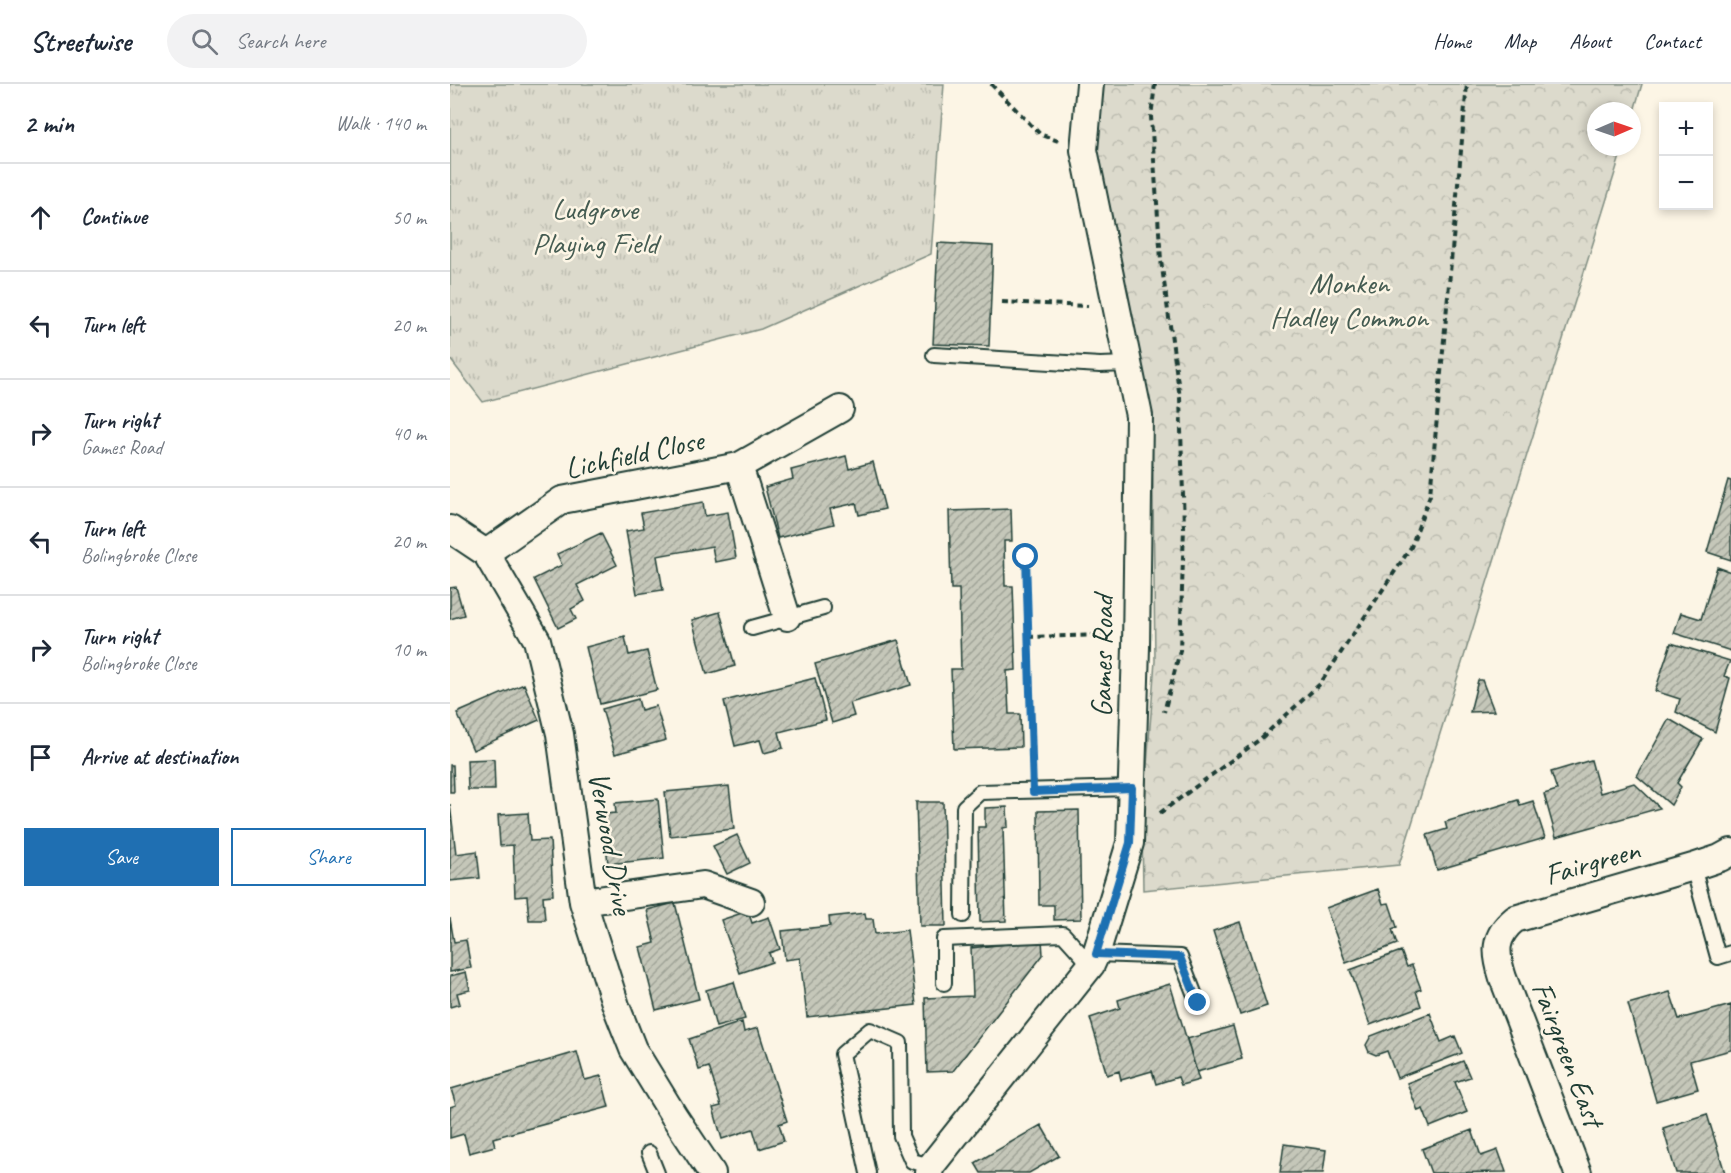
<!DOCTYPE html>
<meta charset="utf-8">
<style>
:root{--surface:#fff;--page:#f2f2f3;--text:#1f2937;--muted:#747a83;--line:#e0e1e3;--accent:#1f6fb2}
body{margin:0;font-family:Caveat,sans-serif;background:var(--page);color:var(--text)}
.controls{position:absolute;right:18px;top:18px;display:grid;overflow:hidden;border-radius:0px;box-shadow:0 3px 9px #0003}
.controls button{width:54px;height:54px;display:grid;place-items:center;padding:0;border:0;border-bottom:2px solid var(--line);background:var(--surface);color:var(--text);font:30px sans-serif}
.compass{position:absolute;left:1137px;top:18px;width:54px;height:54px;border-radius:50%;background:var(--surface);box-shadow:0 3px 9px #0003;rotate:88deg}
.stop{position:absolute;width:18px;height:18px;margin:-14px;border:4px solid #1f6fb2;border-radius:50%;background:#fff}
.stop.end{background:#1f6fb2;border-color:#fff;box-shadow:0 2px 6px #0008}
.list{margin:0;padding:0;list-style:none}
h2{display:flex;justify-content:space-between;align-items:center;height:78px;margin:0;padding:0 24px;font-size:26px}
h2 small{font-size:20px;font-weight:400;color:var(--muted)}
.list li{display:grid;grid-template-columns:39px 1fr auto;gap:18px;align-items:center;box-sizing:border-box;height:108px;padding:0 24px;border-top:2px solid var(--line)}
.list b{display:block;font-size:22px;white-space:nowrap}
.list p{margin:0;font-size:20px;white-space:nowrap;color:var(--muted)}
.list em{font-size:20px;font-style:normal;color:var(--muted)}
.actions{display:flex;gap:12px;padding:18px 24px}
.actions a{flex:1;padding:14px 0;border:2px solid var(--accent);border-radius:0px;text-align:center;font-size:21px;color:var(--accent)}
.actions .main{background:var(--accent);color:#fff}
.icon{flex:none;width:33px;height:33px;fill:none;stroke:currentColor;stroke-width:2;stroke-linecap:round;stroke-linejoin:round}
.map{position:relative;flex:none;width:1281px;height:1089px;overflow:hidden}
header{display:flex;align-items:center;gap:36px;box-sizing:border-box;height:84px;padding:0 30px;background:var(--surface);border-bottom:2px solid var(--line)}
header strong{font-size:28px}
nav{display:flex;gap:33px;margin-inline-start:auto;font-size:21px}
.search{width:420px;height:54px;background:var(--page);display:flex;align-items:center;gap:15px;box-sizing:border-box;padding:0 21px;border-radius:33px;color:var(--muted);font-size:22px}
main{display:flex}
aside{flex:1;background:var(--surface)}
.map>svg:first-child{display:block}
</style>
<header>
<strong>Streetwise</strong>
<div class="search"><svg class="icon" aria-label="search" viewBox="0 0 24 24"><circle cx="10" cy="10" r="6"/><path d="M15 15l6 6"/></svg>Search here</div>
<nav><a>Home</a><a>Map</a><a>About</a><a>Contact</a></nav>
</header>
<main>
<aside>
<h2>2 min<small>Walk · 140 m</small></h2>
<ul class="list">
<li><svg class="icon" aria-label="ahead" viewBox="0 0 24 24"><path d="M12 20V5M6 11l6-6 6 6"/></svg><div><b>Continue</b></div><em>50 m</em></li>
<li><svg class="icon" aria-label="left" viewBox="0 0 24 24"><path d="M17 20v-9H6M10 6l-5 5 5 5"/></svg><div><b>Turn left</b></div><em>20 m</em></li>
<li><svg class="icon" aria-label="right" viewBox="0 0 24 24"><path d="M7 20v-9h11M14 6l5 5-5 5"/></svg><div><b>Turn right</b><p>Games Road</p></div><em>40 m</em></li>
<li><svg class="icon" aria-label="left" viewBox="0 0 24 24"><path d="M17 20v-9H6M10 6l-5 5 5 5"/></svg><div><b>Turn left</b><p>Bolingbroke Close</p></div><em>20 m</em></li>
<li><svg class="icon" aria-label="right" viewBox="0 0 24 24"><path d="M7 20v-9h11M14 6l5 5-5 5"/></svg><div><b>Turn right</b><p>Bolingbroke Close</p></div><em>10 m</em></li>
<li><svg class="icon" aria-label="arrive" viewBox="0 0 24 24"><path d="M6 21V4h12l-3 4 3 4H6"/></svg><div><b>Arrive at destination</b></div></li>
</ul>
<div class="actions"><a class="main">Save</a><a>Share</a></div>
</aside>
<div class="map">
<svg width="1281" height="1089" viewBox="0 0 1281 1089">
<defs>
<pattern id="grass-tufts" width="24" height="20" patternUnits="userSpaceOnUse" patternTransform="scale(1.5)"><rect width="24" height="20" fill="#dcdacc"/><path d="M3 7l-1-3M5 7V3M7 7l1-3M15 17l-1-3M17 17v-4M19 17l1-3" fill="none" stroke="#bcbcb0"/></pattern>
<pattern id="forest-crowns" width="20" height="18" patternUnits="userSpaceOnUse" patternTransform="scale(1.5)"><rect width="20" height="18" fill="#dcdacc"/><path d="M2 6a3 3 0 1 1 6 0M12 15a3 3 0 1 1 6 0" fill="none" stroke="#bcbcb0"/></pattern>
<pattern id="building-hatch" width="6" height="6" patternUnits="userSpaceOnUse" patternTransform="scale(1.5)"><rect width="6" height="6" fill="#c5c7b9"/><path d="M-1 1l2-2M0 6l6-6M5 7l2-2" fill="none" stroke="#9fa397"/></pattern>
</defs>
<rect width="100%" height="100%" fill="#fcf5e5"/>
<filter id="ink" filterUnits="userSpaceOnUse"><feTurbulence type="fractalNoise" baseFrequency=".0167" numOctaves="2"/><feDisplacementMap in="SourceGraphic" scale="12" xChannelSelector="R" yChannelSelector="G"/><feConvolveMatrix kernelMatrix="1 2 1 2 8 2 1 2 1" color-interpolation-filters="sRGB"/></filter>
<g filter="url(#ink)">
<!-- grass -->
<path fill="url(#grass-tufts)" stroke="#7e8c80" stroke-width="1.5" d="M0,0H494L481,170L311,245L33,318L0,275Z"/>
<!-- forest -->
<path fill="url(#forest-crowns)" stroke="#7e8c80" stroke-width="1.5" d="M651,0H1192L1182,34V27H1146V63H1173L949,781L693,806L692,747L705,577L702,329L645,55Z"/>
<!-- building -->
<path fill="url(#building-hatch)" stroke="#1f3d34" stroke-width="1.5" d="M488,159L543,162L539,262L483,260Z
M396,372L399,385L423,378L435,425L409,431L406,419L380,425L384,440L328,454L315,403L343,395L341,386Z
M1278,396L1281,397V476L1257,468Z
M253,418L255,432L278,428L286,474L265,478L262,462L207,472L213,506L187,510L176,447L194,444L191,429Z
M561,425L562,457H554L555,502H563L566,586L557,587L559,630H570L571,663L504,665L501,585H511L509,505H501L499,427Z
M151,449L167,481L127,501L135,517L121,525L126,535L108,544L84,495L112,481L107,470Z
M1267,483L1281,488V567L1224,549L1231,529L1251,535Z
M6,503L14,531L0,535V504Z
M270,528L285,582L257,590L242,536Z
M175,553L179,571L197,567L207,606L150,620L136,563Z
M448,556L461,601L400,619L404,632L382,639L365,580Z
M1221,559L1280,577L1274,592L1280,594L1265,648L1226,628L1230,615L1205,607Z
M365,594L376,636L329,648L333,664L314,669L310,656L285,662L274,617Z
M1028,596H1032L1044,627L1020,628Z
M74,600L89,636L23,666L7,629Z
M188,615L191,626L206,622L216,656L165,670L152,625Z
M1219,635L1253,655L1227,699L1231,703L1221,721L1187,692Z
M44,675L45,706H18L17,676Z
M1141,676L1150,709L1184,699L1210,724L1106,753L1094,710L1107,706L1101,688Z
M0,681H3L4,708H0Z
M279,702L284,745L220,752L215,708Z
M208,715L214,774L158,780L153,730L166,729L165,719Z
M1068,716L1070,721L1083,717L1095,754L987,786L977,751L997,745L995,738Z
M466,718H493L496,842H470Z
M0,720L6,770L27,767L30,794L0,797Z
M557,723L558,743L553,744L556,837L530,838L528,743H535V724Z
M629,726L631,835L604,836V821H589L588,727Z
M78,729L80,757L100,756L103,811L93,812L95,836H79L77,812L65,813L63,761L50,762L48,731Z
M287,751L300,779L277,790L263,762Z
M928,805L933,820L939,819L947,843L942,845L947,860L896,879L876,824Z
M225,819L249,915L206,926L190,863L205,859L197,826Z
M298,827L302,839L319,833L330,865L319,869L322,878L290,889L271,836Z
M415,829L416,835H423L425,850L457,846L466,921L357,933L350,874L335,876L332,847L380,842L379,833Z
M0,834L4,858L16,856L21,884L0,888Z
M790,838L817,922L790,931L763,847Z
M592,856L593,871L503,987L477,988L475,914L523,912L521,864Z
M951,867L957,883L962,881L971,905L966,907L971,922L920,941L900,886Z
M16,888L20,906L7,909L10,920L0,923V892Z
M284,898L295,935L266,943L256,906Z
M720,900L749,996L731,1001L728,993L706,1000L702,987L671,996L669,987L657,991L640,934L670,924L668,916Z
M1220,908L1229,935L1281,921V966L1240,977L1248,1005L1206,1017L1178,920Z
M980,929L991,958L1005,952L1012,969L947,994L937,967L926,971L919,968L916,961L921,952Z
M292,938L294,948L308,944L337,1037L329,1040L334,1057L309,1065L303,1045L272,1055L263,1024L271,1022L259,983L249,986L239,955Z
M783,942L792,975L747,988L737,955Z
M127,968L135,996L151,992L159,1023L43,1054L45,1062L19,1069L14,1050L0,1054V1023L6,1021L1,1005Z
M1013,977L1020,993L1005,998L1017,1028L980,1043L973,1025L968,1027L957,999Z
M1257,1030L1275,1089H1226L1213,1044Z
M591,1041L609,1072L579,1089H531L525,1079Z
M1022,1046L1031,1072L1048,1066L1056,1088L981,1089L972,1065Z
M834,1060L876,1066L873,1089H830Z"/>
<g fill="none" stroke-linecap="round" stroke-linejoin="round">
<!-- service casing -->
<g stroke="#1f3d34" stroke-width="18">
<path id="service" d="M484,271L650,281L678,280
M302,544L373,524
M1243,783L1268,873L1281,869
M513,831L514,723L530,708L682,704
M646,870L730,873L748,919
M494,899V855L613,850L641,881
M199,1069L207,1089
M418,1089L392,970L420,946L450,959L451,1052L462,1077L481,1082"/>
</g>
<!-- minor casing -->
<g stroke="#1f3d34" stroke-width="30">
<path id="minor" d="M289,382L337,533
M0,445L36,469L87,556L110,650L133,818L166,922L183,965L224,1032L262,1089
M36,469L112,416L289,382L390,325
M133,818L253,801L301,818
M479,1089L481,1082L641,881L646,870L680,759L686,563L689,332L634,66L640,0
M1128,1089L1053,894C1045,869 1043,853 1065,835L1243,783L1270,774L1281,768"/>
</g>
<!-- path -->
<path stroke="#1f3d34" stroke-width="4" stroke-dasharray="6 4.5" stroke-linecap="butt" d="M541,0L590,50L608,57
M705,0L701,33L711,176L730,314L734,443L730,567L714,628
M552,218L638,222
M576,473L583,685
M578,553L659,551
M710,729L809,656L870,600L961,463L980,411L1017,0"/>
<!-- service -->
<use href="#service" stroke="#fcf5e5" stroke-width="14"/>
<!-- minor -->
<use href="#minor" stroke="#fcf5e5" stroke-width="26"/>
</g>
</g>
<g fill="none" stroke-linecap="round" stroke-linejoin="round" filter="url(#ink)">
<!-- route -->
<path stroke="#1f6fb2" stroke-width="8" d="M576,473L583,708L682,704L680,759L646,870L730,873L748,919"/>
</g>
<g text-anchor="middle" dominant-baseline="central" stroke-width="5" stroke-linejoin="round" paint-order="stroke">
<!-- park labels -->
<g font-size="30" fill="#455c52" stroke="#fcf5e5">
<text x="145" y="125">Ludgrove<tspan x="145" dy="34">Playing Field</tspan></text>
<text x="899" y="199">Monken<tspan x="899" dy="34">Hadley Common</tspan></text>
</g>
<!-- street labels -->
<g font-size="30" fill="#1f3d34" stroke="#fcf5e5">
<text transform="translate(184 370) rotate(-12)">Lichfield Close</text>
<text transform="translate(652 572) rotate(-89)">Games Road</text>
<text transform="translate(161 759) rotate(80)">Verwood Drive</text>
<text transform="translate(1142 778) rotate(-16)">Fairgreen</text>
<text transform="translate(1118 970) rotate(69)">Fairgreen East</text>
</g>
</g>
</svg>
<div class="controls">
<button>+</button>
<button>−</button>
</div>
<svg class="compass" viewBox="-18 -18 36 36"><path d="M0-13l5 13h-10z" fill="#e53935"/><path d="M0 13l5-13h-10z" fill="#747a83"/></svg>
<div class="stop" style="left:576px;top:473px"></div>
<div class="stop end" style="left:748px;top:919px"></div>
</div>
</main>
